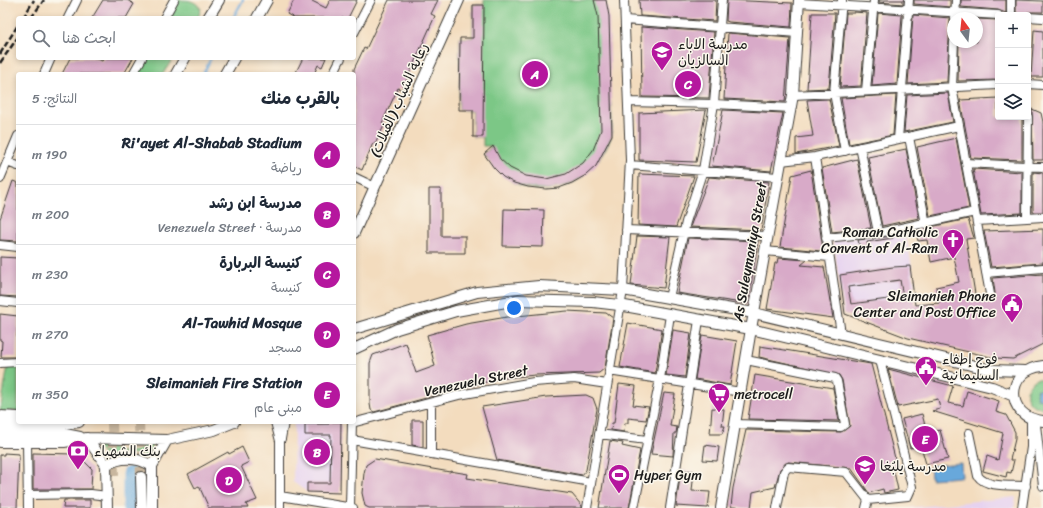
<!DOCTYPE html>
<html lang="ar">
<meta charset="utf-8">
<style>
:root{--surface:#fff;--page:#f2f2f3;--text:#1f2937;--muted:#747a83;--line:#e0e1e3;--accent:#b5179e}
body{margin:0;font-family:Sriracha,"Playpen Sans Arabic",sans-serif;background:var(--page);color:var(--text);direction:rtl}
.controls{position:absolute;right:12px;top:12px;display:grid;overflow:hidden;border-radius:4px;box-shadow:0 2px 6px #0003}
.controls button{width:36px;height:36px;display:grid;place-items:center;padding:0;border:0;border-bottom:1px solid var(--line);background:var(--surface);color:var(--text);font:20px sans-serif}
.compass{position:absolute;left:947px;top:12px;width:36px;height:36px;border-radius:50%;background:var(--surface);box-shadow:0 2px 6px #0003;rotate:345deg}
.you{position:absolute;left:514px;top:308px;width:14px;height:14px;margin:-10px;border:3px solid #fff;border-radius:50%;background:#1a73e8;box-shadow:0 0 0 6px #1a73e833}
.badge{display:grid;place-items:center;width:26px;height:26px;border-radius:50%;background:var(--accent);color:#fff;font-size:13px;font-weight:700}
.pin{position:absolute;translate:-50% -50%;border:2px solid #fff;box-shadow:0 1px 4px #0006}
.list{margin:0;padding:0;list-style:none}
h2{display:flex;justify-content:space-between;align-items:center;height:52px;margin:0;padding:0 16px;font-size:17px}
h2 small{font-size:13px;font-weight:400;color:var(--muted)}
.list li{display:grid;grid-template-columns:26px 1fr auto;gap:12px;align-items:center;box-sizing:border-box;height:60px;padding:0 16px;border-top:1px solid var(--line)}
.list b{display:block;font-size:15px;white-space:nowrap}
.list p{margin:0;font-size:13px;white-space:nowrap;color:var(--muted)}
.list em{font-size:13px;font-style:normal;color:var(--muted)}
.icon{flex:none;width:22px;height:22px;fill:none;stroke:currentColor;stroke-width:2;stroke-linecap:round;stroke-linejoin:round}
.map{position:relative;flex:none;width:1043px;height:508px;overflow:hidden;direction:ltr}
.search{position:absolute;background:var(--surface);box-shadow:0 2px 6px #0003;left:16px;top:16px;width:340px;height:44px;display:flex;align-items:center;gap:10px;box-sizing:border-box;padding:0 14px;border-radius:4px;color:var(--muted);font-size:15px}
.panel{position:absolute;background:var(--surface);box-shadow:0 2px 6px #0003;left:16px;top:72px;width:340px;height:352px;border-radius:4px;direction:rtl}
.map>svg:first-child{display:block}
</style>
<div class="map">
<svg width="1043" height="508" viewBox="0 0 1043 508">
<rect width="100%" height="100%" fill="#fbf7ec"/>
<filter id="ink" filterUnits="userSpaceOnUse"><feTurbulence type="fractalNoise" baseFrequency=".025" numOctaves="2"/><feDisplacementMap in="SourceGraphic" scale="8" xChannelSelector="R" yChannelSelector="G"/><feConvolveMatrix kernelMatrix="1 2 1 2 8 2 1 2 1" color-interpolation-filters="sRGB"/></filter>
<filter id="wash" filterUnits="userSpaceOnUse"><feTurbulence type="fractalNoise" baseFrequency=".012" numOctaves="4" result="noise"/><feDisplacementMap in="SourceGraphic" scale="16" xChannelSelector="R" yChannelSelector="G"/><feGaussianBlur stdDeviation="0.9" result="paint"/><feColorMatrix in="noise" values="0 0 0 0 0 0 0 0 0 0 0 0 0 0 0 0 0 1.4 0 .05"/><feComposite in="paint" operator="in"/></filter>
<g filter="url(#wash)">
<rect width="100%" height="100%" fill="#f3dcbe"/>
<!-- built -->
<path fill="#e6d2f0" d="M905,229L915,285L913,286L915,305L854,314L844,313L833,241Z
M294,422H341L340,493L307,492L293,482Z
M1016,497L1014,508H907Z"/>
<!-- green -->
<path fill="#7bc786" stroke="#4c7251" d="M178,0C188,0 195,0 201,9L198,18H168Z
M484,0H606C607,31 609,63 610,94C611,107 613,122 612,134C611,139 608,144 606,148C594,171 576,187 550,189C519,192 501,177 484,154L492,146H483V137H473V110H459L460,38H473V5H484Z
M145,58H173L163,74H136Z
M18,364V411L0,412L8,365Z
M1036,379H1043V408C1025,408 1021,387 1036,379Z
M96,445H106L118,452L136,451L145,445H153L147,456C132,453 119,452 105,457Z"/>
<!-- water -->
<path fill="#68a8db" stroke="#42627c" d="M1041,388L1043,389L1042,399L1037,398L1036,395L1037,390Z
M961,463L962,477L931,479L930,466Z"/>
<g fill="none" stroke-linecap="round" stroke-linejoin="round">
<!-- stream -->
<path stroke="#68a8db" stroke-width="2.5" d="M233,18L243,0
M203,74L211,58"/>
<!-- river -->
<path stroke="#68a8db" stroke-width="15" d="M130,508V474"/>
</g>
<g id="blocks">
<!-- building -->
<path fill="#d8aac8" fill-rule="evenodd" d="M103,0H127L134,4L126,18H92Z
M294,0H310L326,8L330,0H357L348,18H294L287,14Z
M389,0H438L431,14L435,16L402,90L398,88L382,123L385,124L375,144L373,143L362,170L354,166V69L364,48L366,49Z
M594,0H606L609,16L612,135L596,166L586,175L572,183L559,188L546,189L528,187L514,183L503,177L494,168L484,154L493,146L500,159L510,168L526,176L546,179L566,174L583,163L593,150L601,130L598,16Z
M639,0H716L715,21L640,16Z
M727,0L792,3L791,27L729,22L726,21Z
M879,0H903V4L879,2Z
M914,0H950V7L914,4Z
M961,0H1006V13L998,10L961,7Z
M1016,0L1043,1V12H1028L1024,14L1016,13Z
M473,5H484L483,137H473V110H459L460,38H473Z
M854,12L867,13L861,86L840,87L846,13H854Z
M812,13H835L829,88L807,89Z
M878,13L902,15L897,84L872,86Z
M913,15L950,18L947,82L908,84Z
M977,19L998,20V80L958,81L959,42H977Z
M641,27L714,32L709,98L642,97Z
M1034,30L1043,31V77H1031Z
M728,33L790,38L785,102L724,99Z
M70,58H96L102,61L104,58H133L124,74H62Z
M303,58H326L322,67L318,65L314,74H295Z
M948,93L953,122L904,132L907,95Z
M896,95L893,135L849,144L841,98Z
M998,98V117H1022V160L971,158L960,100Z
M829,99L839,146L796,154V138L813,136L807,100Z
M1032,109L1041,113L1043,122V160H1033Z
M706,110L696,162L639,160V113Z
M723,110L783,113L771,171L712,166Z
M956,138L969,208L930,216L917,147Z
M906,149L919,218L882,226L868,157Z
M857,159L871,228L832,232L822,168Z
M973,169L1022,172V213L981,215Z
M811,170L823,249L821,251L780,247L792,175Z
M1033,172L1043,173V212H1033Z
M639,174L694,176L676,227L638,225Z
M709,177L769,182L761,230L690,227Z
M13,181L18,183V241L0,240V219Z
M429,189H441V236H465V253H429Z
M504,209L544,210L543,247L503,246Z
M968,219L974,238L966,239L976,300L994,298L995,293L993,278L1043,274V344L1013,359L995,358L908,338L845,314L840,275L893,267L910,266L915,305L939,303L936,287L959,282L954,257L931,262L927,240L918,241L916,230ZM900,280L903,297L851,304L848,287Z
M1043,229V263L991,267L984,231Z
M637,236L670,237L664,288L631,285Z
M893,236V238L867,242L869,251L861,252L858,240Z
M688,238L758,241L748,304L677,293Z
M0,257L18,258V297L0,296Z
M778,258L807,260L801,265L824,267L833,318L767,309L775,263H777Z
M567,311L606,313L613,318L605,368L599,373L535,375L497,379L374,412L371,410L370,404V363L373,355L406,343L416,373L435,366L427,335L466,324L507,317Z
M0,314L18,316L16,357H1L2,341L0,340Z
M628,323L662,329L655,373L620,367Z
M673,330L691,333L685,377L666,375Z
M702,335L737,341L730,385L695,379Z
M760,346L871,364L897,466L893,467L898,490L884,493L883,489L869,493L851,468L788,462L780,469L775,487L753,492L751,508L731,507L733,488L746,430L841,432L850,426L842,380L839,375L759,357Z
M888,369L953,386L948,403L963,406L967,391L999,401L996,412L1006,415L1015,432V439L1010,460H1014L1011,473L1007,472L1006,477L983,471L987,456L998,460L1003,433L932,411L940,409L938,399L898,407Z
M755,375L833,388L839,421L748,419Z
M619,384L636,386L633,405L649,407L646,420L628,418V423H625L624,432L611,430L612,423H614Z
M664,393L675,394L670,426L677,427L676,433H674L673,456L651,454Z
M586,395L593,398L597,409L586,470L582,475L497,460L482,407L546,397Z
M712,408L724,409L722,426H725L722,434H710Z
M922,414L927,433L940,430L948,459L926,464L921,446L910,448L902,419Z
M412,420H423V447L412,445Z
M329,422H341L340,493L307,492V483H330L331,435H305V424H329Z
M610,441L623,443L622,446L640,450L629,508H599Z
M705,445L719,447L717,461L703,460Z
M242,447L249,462L241,466L257,500L246,504L248,508H209L199,486L195,488L188,474L228,452L229,454Z
M4,453L19,454L17,508H0V455H4Z
M33,453L73,454L76,453L92,469L91,489H33Z
M375,459L450,472V471L468,474L467,478L487,481L572,494L582,506V508H369L365,506L362,493L364,473L366,465Z
M681,470L694,471L692,491L710,492L708,508L676,506Z
M64,500H90V508H63Z"/>
</g>
</g>
<g filter="url(#ink)">
<use href="#blocks" fill-opacity="0" stroke="#3c3934" stroke-width="1"/>
<g fill="none" stroke-linecap="round" stroke-linejoin="round">
<!-- major-tunnel -->
<path stroke="#c8b69e" stroke-width="10" stroke-dasharray="10 5" stroke-linecap="butt" d="M112,422L114,476
M139,422L141,477"/>
<!-- minor casing -->
<g stroke="#3c3934" stroke-width="10">
<path id="minor" d="M842,0L834,93L845,151
M799,3L998,15
M1011,15V0
M1028,17L1043,18
M68,18L77,0
M164,18L174,0
M955,18L956,0
M625,20L797,33
M354,33L371,0
M954,42L952,87L990,294
M44,74L51,58
M133,74L142,58
M333,74L341,58
M1028,84L1043,85
M866,91L874,0
M793,95L998,85
M628,102L714,104L791,108
M909,137L926,224
M898,139L909,0
M860,147L878,232
M815,157L841,334
M781,161L815,157L959,126
M7,162L18,166
M966,163L1043,167
M630,165L778,177
M354,177L375,187
M0,179L18,136
M1027,217L1028,117
M977,221L1043,217
M626,230L767,236
M826,238L883,232L975,212
M0,245L18,247
M765,251L829,257
M986,273L1043,268
M669,298L686,222L703,170L714,104L722,0
M0,301L18,303
M0,363L18,362
M609,371L741,392
M275,422L280,441V508
M352,423L459,395L534,382L574,379L607,384
M735,424L841,427L845,424L837,381L835,378L746,360
M1036,425L1043,486
M969,433L978,476C986,488 1012,485 1026,486
M599,434L647,440
M281,439L284,422
M352,440L591,482
M27,442L28,508
M431,454V404
M28,495L91,494L107,496
M280,496L353,508
M868,500L908,496L912,487L880,360
M350,507L352,422
M587,508L623,290L630,160L624,0
M634,508L660,379L670,315
M670,508L699,320
M777,508L784,472L788,467L846,472L868,500L866,508
M1022,508L1031,447V419"/>
</g>
<!-- major casing -->
<g stroke="#3c3934" stroke-width="12">
<path id="major" d="M208,18L219,0
M257,18L267,0
M176,74L185,58
M225,74L234,58
M354,233L459,0
M354,329L477,292L539,286L623,290L754,313L992,370L1025,371
M354,349L397,329L456,311L517,300L593,302L619,305L751,329L992,387L1014,396
M1043,366C1005,369 1004,418 1043,421
M0,416L18,417
M0,424H65L79,422
M0,433L65,434L80,437
M87,438L106,465L107,508
M0,442H64L87,438L167,440L214,430L234,422
M106,465C122,456 137,457 152,466
M141,477L142,508
M152,508V466L167,440
M721,508L751,329L793,95L799,0"/>
</g>
<!-- minor -->
<use href="#minor" stroke="#fff" stroke-width="8"/>
<!-- major -->
<use href="#major" stroke="#fff" stroke-width="10"/>
<!-- rail -->
<path stroke="#1c1c1c" stroke-width="2.5" stroke-dasharray="6 3" stroke-linecap="butt" d="M23,18L34,0
M31,18L44,0
M0,54L18,25
M0,63L18,37"/>
</g>
</g>
<!-- icons -->
<defs>
<g id="school-pin" transform="scale(1.15)"><path d="M0 17L-7.5 6A9.5 9.5 0 1 1 7.5 6Z" fill="#b5179e" stroke="#fbf7ec"/><path d="M0-5L7-2L0 1L-7-2ZM-4 1L0 2.5L4 1V4Q0 6-4 4Z" fill="#fff"/></g>
<g id="church-pin" transform="scale(1.15)"><path d="M0 17L-7.5 6A9.5 9.5 0 1 1 7.5 6Z" fill="#b5179e" stroke="#fbf7ec"/><path d="M-1.2-6h2.4v3.5h3.3v2.4h-3.3V6h-2.4V-.1h-3.3v-2.4h3.3Z" fill="#fff"/></g>
<g id="civic-pin" transform="scale(1.15)"><path d="M0 17L-7.5 6A9.5 9.5 0 1 1 7.5 6Z" fill="#b5179e" stroke="#fbf7ec"/><path d="M-.6-6.5H3V-4.5H.6V-3L4-1V1h2V6H-6V1h2V-1L-.6-3ZM-1.2 2.5V6h2.4V2.5Z" fill="#fff"/></g>
<g id="supermarket-pin" transform="scale(1.15)"><path d="M0 17L-7.5 6A9.5 9.5 0 1 1 7.5 6Z" fill="#b5179e" stroke="#fbf7ec"/><path d="M-6-5.5h2.5l.6 2H6L4.5 2H-2.5L-4.4-4H-6ZM-1.5 3.2a1.3 1.3 0 1 0 .1 0ZM3 3.2a1.3 1.3 0 1 0 .1 0Z" fill="#fff"/></g>
<g id="bank-pin" transform="scale(1.15)"><path d="M0 17L-7.5 6A9.5 9.5 0 1 1 7.5 6Z" fill="#b5179e" stroke="#fbf7ec"/><path d="M-6-4H6V4H-6ZM0-2.3a2.3 2.3 0 1 0 0 4.6a2.3 2.3 0 1 0 0-4.6Z" fill="#fff"/></g>
<g id="stadium-pin" transform="scale(1.15)"><path d="M0 17L-7.5 6A9.5 9.5 0 1 1 7.5 6Z" fill="#b5179e" stroke="#fbf7ec"/><path d="M0-5a6.5 5 0 1 0 0 10a6.5 5 0 1 0 0-10ZM-3.5-1.8h7v3.6h-7Z" fill="#fff"/></g>
</defs>
<g fill-rule="evenodd">
<use href="#school-pin" x="662" y="52"/>
<use href="#church-pin" x="953" y="240"/>
<use href="#civic-pin" x="1012" y="304"/>
<use href="#civic-pin" x="926" y="367"/>
<use href="#supermarket-pin" x="719" y="394"/>
<use href="#bank-pin" x="78" y="451"/>
<use href="#school-pin" x="865" y="466"/>
<use href="#stadium-pin" x="619" y="475"/>
</g>
<g text-anchor="middle" dominant-baseline="central" stroke-width="3" stroke-linejoin="round" paint-order="stroke">
<!-- poi labels -->
<g font-size="14" fill="#1c1c1c" stroke="#fbf7ec" text-anchor="start">
<text x="678" y="44">مدرسة الاباء<tspan x="678" dy="16">السالزيان</tspan></text>
<text x="938" y="232" text-anchor="end">Roman Catholic<tspan x="938" dy="16">Convent of Al-Ram</tspan></text>
<text x="996" y="296" text-anchor="end">Sleimanieh Phone<tspan x="996" dy="16">Center and Post Office</tspan></text>
<text x="942" y="359">فوج إطفاء<tspan x="942" dy="16">السليمانية</tspan></text>
<text x="734" y="394">metrocell</text>
<text x="94" y="451">بنك الشهباء</text>
<text x="880" y="466">مدرسة يلبُغا</text>
<text x="634" y="475">Hyper Gym</text>
</g>
<!-- street labels -->
<g font-size="14" fill="#1c1c1c" stroke="#fbf7ec">
<text transform="translate(399 100) rotate(-66)">رعاية الشباب (الفيلات)</text>
<text transform="translate(750 252) rotate(-80)">As Suleymaniya Street</text>
<text transform="translate(476 381) rotate(-12)">Venezuela Street</text>
</g>
</g>
</svg>
<div class="controls">
<button>+</button>
<button>−</button>
<button><svg class="icon" aria-label="layers" viewBox="0 0 24 24"><path d="M12 4l9 5-9 5-9-5zM3 14l9 5 9-5"/></svg></button>
</div>
<svg class="compass" viewBox="-18 -18 36 36"><path d="M0-13l5 13h-10z" fill="#e53935"/><path d="M0 13l5-13h-10z" fill="#747a83"/></svg>
<div class="you"></div>
<div class="pin badge" style="left:535px;top:74px">A</div>
<div class="pin badge" style="left:317px;top:452px">B</div>
<div class="pin badge" style="left:688px;top:84px">C</div>
<div class="pin badge" style="left:229px;top:480px">D</div>
<div class="pin badge" style="left:925px;top:439px">E</div>
<div class="search"><svg class="icon" aria-label="search" viewBox="0 0 24 24"><circle cx="10" cy="10" r="6"/><path d="M15 15l6 6"/></svg>ابحث هنا</div>
<section class="panel">
<h2>بالقرب منك<small>النتائج: 5</small></h2>
<ul class="list">
<li><span class="badge">A</span><div><b>Ri'ayet Al-Shabab Stadium</b><p>رياضة</p></div><em>190 m</em></li>
<li><span class="badge">B</span><div><b>مدرسة ابن رشد</b><p>مدرسة · Venezuela Street</p></div><em>200 m</em></li>
<li><span class="badge">C</span><div><b>كنيسة البربارة</b><p>كنيسة</p></div><em>230 m</em></li>
<li><span class="badge">D</span><div><b>Al-Tawhid Mosque</b><p>مسجد</p></div><em>270 m</em></li>
<li><span class="badge">E</span><div><b>Sleimanieh Fire Station</b><p>مبنى عام</p></div><em>350 m</em></li>
</ul>
</section>
</div>
